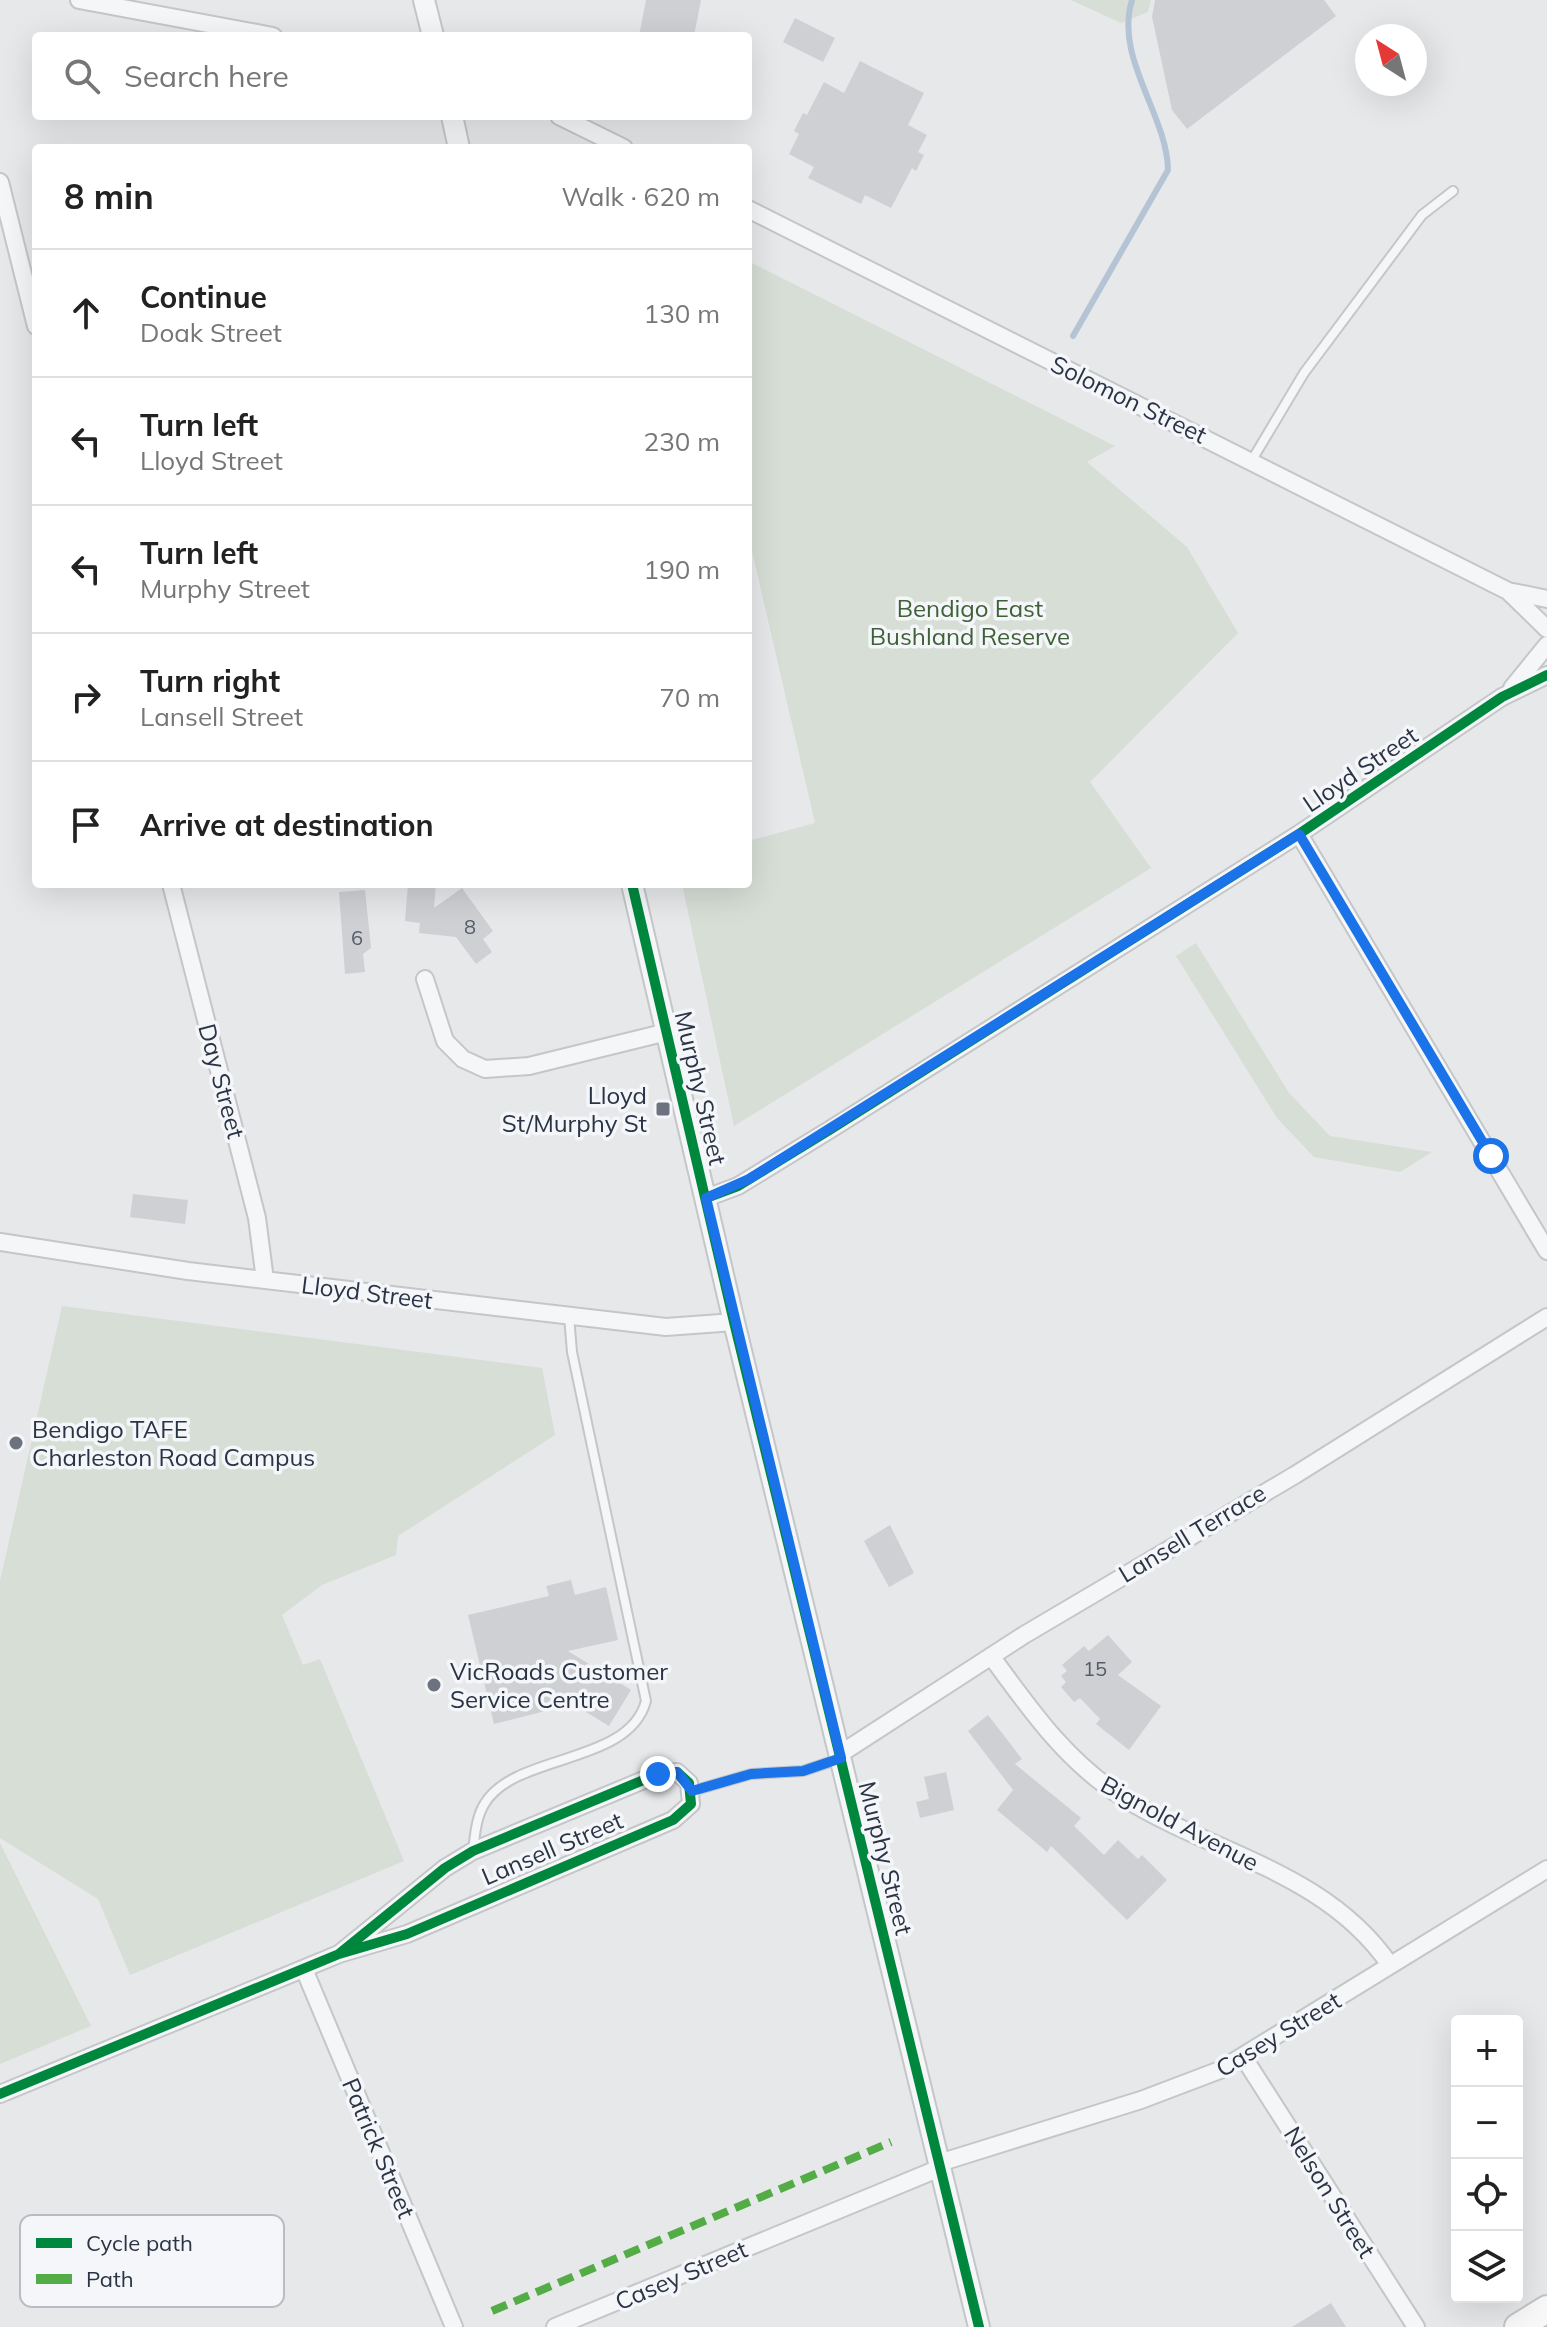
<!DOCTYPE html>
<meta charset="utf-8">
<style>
:root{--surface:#fff;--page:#f2f2f2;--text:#222;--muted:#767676;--line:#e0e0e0}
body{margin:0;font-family:Mulish,sans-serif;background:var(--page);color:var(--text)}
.controls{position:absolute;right:24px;bottom:24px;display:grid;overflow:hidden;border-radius:8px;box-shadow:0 8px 32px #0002}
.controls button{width:72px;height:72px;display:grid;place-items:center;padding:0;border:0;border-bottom:2px solid var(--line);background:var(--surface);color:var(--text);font:40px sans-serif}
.compass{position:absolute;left:1355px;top:24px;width:72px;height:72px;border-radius:50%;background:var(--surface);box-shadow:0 8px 32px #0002;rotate:324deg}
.stop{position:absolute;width:24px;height:24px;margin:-18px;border:6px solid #1a73e8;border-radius:50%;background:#fff}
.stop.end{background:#1a73e8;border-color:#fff;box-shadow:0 2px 8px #0008}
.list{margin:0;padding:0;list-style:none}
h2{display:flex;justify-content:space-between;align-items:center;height:104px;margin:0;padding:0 32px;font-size:34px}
h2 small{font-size:26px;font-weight:400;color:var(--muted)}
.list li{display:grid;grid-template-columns:52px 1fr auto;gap:24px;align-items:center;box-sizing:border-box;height:128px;padding:0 32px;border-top:2px solid var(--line)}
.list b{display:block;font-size:30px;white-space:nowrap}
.list p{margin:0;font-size:26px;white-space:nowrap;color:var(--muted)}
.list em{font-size:26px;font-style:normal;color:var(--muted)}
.icon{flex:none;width:44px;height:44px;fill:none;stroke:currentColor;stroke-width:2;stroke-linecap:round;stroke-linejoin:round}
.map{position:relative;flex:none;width:1547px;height:2327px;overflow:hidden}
.search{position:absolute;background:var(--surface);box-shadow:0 8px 32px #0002;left:32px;top:32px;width:720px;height:88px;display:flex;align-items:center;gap:20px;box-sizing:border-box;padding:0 28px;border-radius:8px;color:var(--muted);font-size:30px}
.panel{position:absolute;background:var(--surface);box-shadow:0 8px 32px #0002;left:32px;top:144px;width:720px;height:744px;border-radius:8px}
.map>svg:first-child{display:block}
</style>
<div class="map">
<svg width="1547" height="2327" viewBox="0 0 1547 2327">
<rect width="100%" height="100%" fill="#e6e8ea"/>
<!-- green -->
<path fill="#d6ded6" d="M1071,0H1151L1148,12L1121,23Z
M748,261L1115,446L1087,462L1187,547L1238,633L1090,782L1151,868L734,1126L682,884H748V841L815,823L748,534Z
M1196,943L1289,1093L1330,1136L1432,1152L1400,1172L1314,1157L1277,1118L1176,956Z
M62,1306L542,1368L555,1435L398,1536L396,1555L322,1585L282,1615L303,1665L320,1659L404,1861L130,1975L98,1899L0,1838V1581Z
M0,1843L91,2026L0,2064Z"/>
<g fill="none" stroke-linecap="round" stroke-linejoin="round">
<!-- stream -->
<path stroke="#b4c4d5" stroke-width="6" d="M1073,336L1168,170C1167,114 1114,58 1132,0"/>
</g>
<!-- building -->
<path fill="#ced0d3" d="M646,0H701L694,36H639Z
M1155,0H1324L1336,16L1187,129L1172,110L1152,17Z
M795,18L835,38L823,62L783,42Z
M860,61L924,93L908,125L927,135L918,152L924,155L916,171L912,168L891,208L865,195L861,204L808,178L814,167L789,154L799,134L794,131L803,113L807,115L824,82L844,93Z
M408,884H436L434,908L462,888L493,931L483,939L492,952L476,964L456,937L419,933L420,923L405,921Z
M365,890L371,948L363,954L365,972L345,974L339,892Z
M133,1194L188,1200L185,1224L130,1217Z
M890,1525L914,1573L889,1587L864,1541Z
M571,1580L575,1595L606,1587L618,1640L568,1651L631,1690L609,1726L573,1704L494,1724L468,1615L549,1596L546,1586Z
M1108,1635L1132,1662L1118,1675L1161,1706L1129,1750L1096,1724L1100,1719L1080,1698L1074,1702L1061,1687L1066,1682L1061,1676L1067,1671L1062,1665L1084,1646L1089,1651Z
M988,1715L1022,1759L1015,1764L1081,1818L1074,1826L1104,1855L1118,1840L1138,1859L1142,1855L1167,1880L1127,1920L1051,1846L1047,1852L997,1810L1013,1790L968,1731Z
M946,1772L954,1810L920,1818L916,1802L929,1799L924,1777Z
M1331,2303L1346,2327H1292Z"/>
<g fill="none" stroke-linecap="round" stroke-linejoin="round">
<!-- service casing -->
<g stroke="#c4c6c8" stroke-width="12">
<path id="service" d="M1252,460L1304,373L1422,215L1453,191
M692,1791L751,1774L803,1771L839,1759
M473,1851C475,1835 476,1817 485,1803C516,1753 629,1765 646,1701L572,1352L569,1316"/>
</g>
<!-- minor casing -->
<g stroke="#c4c6c8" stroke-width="20">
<path id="minor" d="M79,0L273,36
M559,116L624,148
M0,182L36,326
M748,209L1508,591L1547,629
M1513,592L1547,599
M1512,688L1547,645
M1299,834L1547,1251
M171,884L257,1218L265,1280
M425,979L445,1041L463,1059L485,1069L529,1066L667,1032
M706,1198L738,1186L831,1129L1299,834L1502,697L1547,675
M0,1242L188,1271L666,1327L734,1322
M991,1656C1030,1709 1066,1762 1124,1798C1216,1855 1326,1872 1390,1965
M840,1754L1024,1635L1295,1475L1547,1317
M304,1969L454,2327
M1244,2058L1416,2327
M0,2094L339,1954L407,1934L673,1820L691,1804L689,1783L677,1772L658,1774L473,1851L445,1868L339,1954
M939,2163L1141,2100L1220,2070L1547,1869
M555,2327L940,2168"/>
</g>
<!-- tertiary casing -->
<g stroke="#c4c6c8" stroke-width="24">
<path id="tertiary" d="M424,0L433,36
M452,116L459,148
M632,884L734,1322L979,2327"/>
</g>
<!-- primary casing -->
<g stroke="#c2c5c8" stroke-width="30">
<path id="primary" d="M1518,2327L1547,2309"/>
</g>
<!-- service -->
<use href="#service" stroke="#f5f6f7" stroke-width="8"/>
<!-- minor -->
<use href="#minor" stroke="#f5f6f7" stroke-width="16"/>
<!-- tertiary -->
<use href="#tertiary" stroke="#f5f6f7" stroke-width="20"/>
<!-- primary -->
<use href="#primary" stroke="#f8f8f8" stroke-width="26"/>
<!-- quiet -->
<path stroke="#54ac47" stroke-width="8" stroke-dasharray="16 8" stroke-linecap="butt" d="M492,2311L891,2142"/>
<!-- cycleway casing -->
<g stroke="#f4f6f9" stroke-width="15">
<path id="cycleway" d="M632,884L734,1322L979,2327
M706,1198L738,1186L831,1129L1299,834L1502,697L1547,675
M0,2094L339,1954L407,1934L673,1820L691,1804L689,1783L677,1772L658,1774L473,1851L445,1868L339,1954"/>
</g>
<!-- cycleway -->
<use href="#cycleway" stroke="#00873e" stroke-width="10"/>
</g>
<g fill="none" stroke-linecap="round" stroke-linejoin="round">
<!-- route -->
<path stroke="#1a73e8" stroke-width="10" d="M658,1774L677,1772L692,1791L751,1774L803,1771L841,1758L706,1198L749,1179L1299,834L1491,1156"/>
</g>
<!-- markers -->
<g fill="#6c737f" stroke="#f4f6f9" stroke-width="3">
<rect x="655" y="1101" width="16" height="16" rx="4"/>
<circle cx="16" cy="1443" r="8"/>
<circle cx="434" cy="1685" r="8"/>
</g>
<g text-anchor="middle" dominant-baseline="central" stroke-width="7" stroke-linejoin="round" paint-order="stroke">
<!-- number labels -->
<g font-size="20" fill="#545c69">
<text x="470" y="926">8</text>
<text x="357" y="937">6</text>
<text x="1095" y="1668">15</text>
</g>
<!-- street labels -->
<g font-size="24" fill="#2b3445" stroke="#f4f6f9">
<text transform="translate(1129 399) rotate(26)">Solomon Street</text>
<text transform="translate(1360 769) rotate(-34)">Lloyd Street</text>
<text transform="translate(222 1081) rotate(75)">Day Street</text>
<text transform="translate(701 1088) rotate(77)">Murphy Street</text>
<text transform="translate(367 1292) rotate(7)">Lloyd Street</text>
<text transform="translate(1192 1533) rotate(-31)">Lansell Terrace</text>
<text transform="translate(1180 1823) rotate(28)">Bignold Avenue</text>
<text transform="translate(552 1848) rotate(-23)">Lansell Street</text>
<text transform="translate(886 1858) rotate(76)">Murphy Street</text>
<text transform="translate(1278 2034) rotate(-31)">Casey Street</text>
<text transform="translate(379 2148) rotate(67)">Patrick Street</text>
<text transform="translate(1330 2192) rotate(58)">Nelson Street</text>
<text transform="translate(681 2275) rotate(-23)">Casey Street</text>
</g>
<!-- park labels -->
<g font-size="24" fill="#3f6138" stroke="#f4f6f9">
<text x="970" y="608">Bendigo East<tspan x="970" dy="28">Bushland Reserve</tspan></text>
</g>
<!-- poi labels -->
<g font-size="24" fill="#2b3445" stroke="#f4f6f9" text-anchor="start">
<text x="647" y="1095" text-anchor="end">Lloyd<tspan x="647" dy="28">St/Murphy St</tspan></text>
<text x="32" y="1429">Bendigo TAFE<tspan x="32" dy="28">Charleston Road Campus</tspan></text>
<text x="450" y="1671">VicRoads Customer<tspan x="450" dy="28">Service Centre</tspan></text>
</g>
</g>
<!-- legend -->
<rect x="20" y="2215" width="264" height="92" rx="12" fill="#f4f6f9" stroke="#b8bcc3" stroke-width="2"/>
<rect x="36" y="2238" width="36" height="10" fill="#00873e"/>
<rect x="36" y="2274" width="36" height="10" fill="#54ac47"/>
<g font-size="22" fill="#2b3445">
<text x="86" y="2251">Cycle path</text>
<text x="86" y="2287">Path</text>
</g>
</svg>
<div class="controls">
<button>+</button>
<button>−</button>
<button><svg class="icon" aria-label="locate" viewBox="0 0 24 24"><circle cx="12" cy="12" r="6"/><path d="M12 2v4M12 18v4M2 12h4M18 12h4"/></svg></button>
<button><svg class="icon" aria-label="layers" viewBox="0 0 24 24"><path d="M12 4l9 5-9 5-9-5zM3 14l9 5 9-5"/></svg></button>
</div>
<svg class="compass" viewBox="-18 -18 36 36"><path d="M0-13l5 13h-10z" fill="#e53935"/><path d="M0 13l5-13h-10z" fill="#767676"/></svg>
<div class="stop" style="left:1491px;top:1156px"></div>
<div class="stop end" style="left:658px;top:1774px"></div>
<div class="search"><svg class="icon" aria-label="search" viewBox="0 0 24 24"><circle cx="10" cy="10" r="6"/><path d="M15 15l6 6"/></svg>Search here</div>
<section class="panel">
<h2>8 min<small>Walk · 620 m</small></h2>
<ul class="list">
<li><svg class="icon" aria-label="ahead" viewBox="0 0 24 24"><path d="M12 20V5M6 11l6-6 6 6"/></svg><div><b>Continue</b><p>Doak Street</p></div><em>130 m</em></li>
<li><svg class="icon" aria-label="left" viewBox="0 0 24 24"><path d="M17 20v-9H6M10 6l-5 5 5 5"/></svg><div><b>Turn left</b><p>Lloyd Street</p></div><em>230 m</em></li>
<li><svg class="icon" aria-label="left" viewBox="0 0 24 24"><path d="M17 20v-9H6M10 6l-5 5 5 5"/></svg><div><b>Turn left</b><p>Murphy Street</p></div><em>190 m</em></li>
<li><svg class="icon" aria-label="right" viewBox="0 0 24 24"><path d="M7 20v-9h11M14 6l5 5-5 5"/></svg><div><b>Turn right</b><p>Lansell Street</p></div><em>70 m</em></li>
<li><svg class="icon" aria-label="arrive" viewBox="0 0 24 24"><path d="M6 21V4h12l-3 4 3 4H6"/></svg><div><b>Arrive at destination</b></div></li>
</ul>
</section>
</div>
